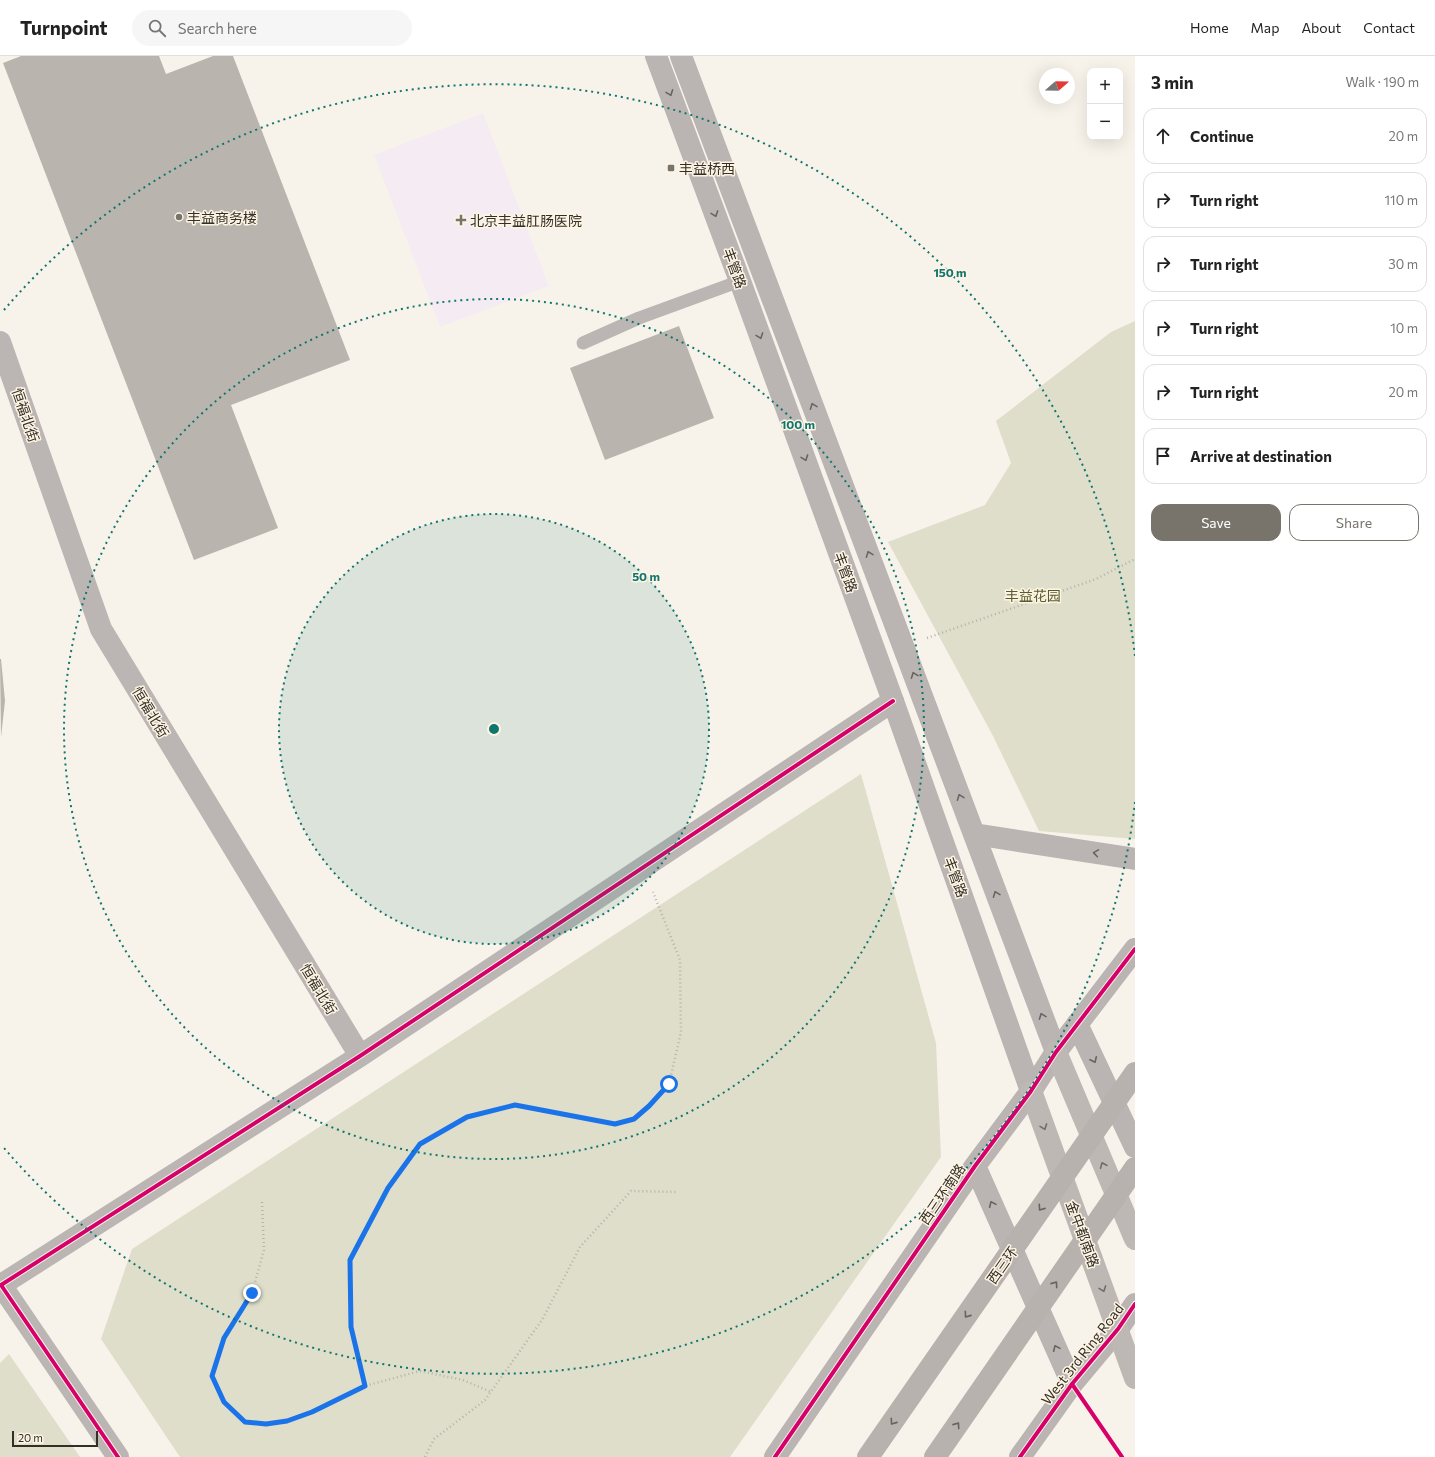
<!DOCTYPE html>
<meta charset="utf-8">
<style>
:root{--surface:#fff;--page:#f6f6f6;--text:#222;--muted:#767676;--line:#e0e0e0;--accent:#78746b}
body{margin:0;font-family:Commissioner,"Noto Sans SC",sans-serif;background:var(--page);color:var(--text)}
.controls{position:absolute;right:12px;top:12px;display:grid;overflow:hidden;border-radius:8px;box-shadow:0 4px 16px #0002}
.controls button{width:36px;height:36px;display:grid;place-items:center;padding:0;border:0;border-bottom:1px solid var(--line);background:var(--surface);color:var(--text);font:20px sans-serif}
.compass{position:absolute;left:1039px;top:12px;width:36px;height:36px;border-radius:50%;background:var(--surface);box-shadow:0 4px 16px #0002;rotate:70deg}
.scale{position:absolute;left:12px;bottom:10px;width:86px;box-sizing:border-box;padding-left:4px;border:2px solid #332f27;border-top:0;font-size:11px;line-height:14px;white-space:nowrap;color:#332f27;-webkit-text-stroke:3px #fef4e4;paint-order:stroke}
.stop{position:absolute;width:12px;height:12px;margin:-9px;border:3px solid #1a73e8;border-radius:50%;background:#fff}
.stop.end{background:#1a73e8;border-color:#fff;box-shadow:0 1px 4px #0008}
.list{margin:0;padding:0;list-style:none}
h2{display:flex;justify-content:space-between;align-items:center;height:52px;margin:0;padding:0 16px;font-size:17px}
h2 small{font-size:13px;font-weight:400;color:var(--muted)}
.list li{display:grid;grid-template-columns:26px 1fr auto;gap:12px;align-items:center;box-sizing:border-box;height:56px;margin:0 8px 8px;padding:0 8px;border:1px solid var(--line);border-radius:12px}
.list b{display:block;font-size:15px;white-space:nowrap}
.list em{font-size:13px;font-style:normal;color:var(--muted)}
.actions{display:flex;gap:8px;padding:12px 16px}
.actions a{flex:1;padding:9px 0;border:1px solid var(--accent);border-radius:12px;text-align:center;font-size:14px;color:var(--accent)}
.actions .main{background:var(--accent);color:#fff}
.icon{flex:none;width:22px;height:22px;fill:none;stroke:currentColor;stroke-width:2;stroke-linecap:round;stroke-linejoin:round}
.map{position:relative;flex:none;width:1135px;height:1401px;overflow:hidden}
header{display:flex;align-items:center;gap:24px;box-sizing:border-box;height:56px;padding:0 20px;background:var(--surface);border-bottom:1px solid var(--line)}
header strong{font-size:19px}
nav{display:flex;gap:22px;margin-inline-start:auto;font-size:14px}
.search{width:280px;height:36px;background:var(--page);display:flex;align-items:center;gap:10px;box-sizing:border-box;padding:0 14px;border-radius:22px;color:var(--muted);font-size:15px}
main{display:flex}
aside{flex:1;background:var(--surface)}
.map>svg:first-child{display:block}
</style>
<header>
<strong>Turnpoint</strong>
<div class="search"><svg class="icon" aria-label="search" viewBox="0 0 24 24"><circle cx="10" cy="10" r="6"/><path d="M15 15l6 6"/></svg>Search here</div>
<nav><a>Home</a><a>Map</a><a>About</a><a>Contact</a></nav>
</header>
<main>
<div class="map">
<svg width="1135" height="1401" viewBox="0 0 1135 1401">
<rect width="100%" height="100%" fill="#f8f3ea"/>
<!-- medical -->
<path fill="#f5ecf3" d="M483,57L549,230L440,271L374,99Z"/>
<!-- green -->
<path fill="#dedeca" d="M1135,265V783L1039,775L993,680L888,486L985,449L1011,407L996,365L1111,276Z
M861,718L936,987L941,1101L730,1401H180L101,1283L132,1193Z
M9,1298L80,1401H0V1307Z"/>
<!-- building -->
<path fill="#bab4ae" d="M21,0H159L166,18L213,0H233L350,304L231,349L278,472L194,504L3,7Z
M679,270L714,362L605,404L570,312Z
M0,603H1L5,645L1,681Z"/>
<g fill="none" stroke-linecap="round" stroke-linejoin="round">
<!-- path -->
<path stroke="#b7b2ae" stroke-width="2.5" stroke-dasharray="1 3" stroke-linecap="butt" d="M927,582L1096,523L1135,503
M262,1146L264,1194L252,1237L224,1282L212,1320L224,1346L245,1366L266,1367L287,1365L312,1357L365,1330L420,1315L463,1324L491,1336
M365,1330L351,1271L350,1204L388,1132L420,1088L467,1061L515,1049L615,1068L634,1063L649,1050L669,1028L681,976L680,904L653,836
M425,1401L434,1383L485,1344L542,1264L580,1191L631,1135L677,1136"/>
<!-- lane -->
<path stroke="#bbb6b4" stroke-width="13" d="M583,287L639,262L740,225"/>
<!-- street -->
<path stroke="#bbb6b4" stroke-width="22" d="M0,286L101,573L360,1000
M118,1401L1,1229L360,1000L893,645"/>
<!-- secondary -->
<path stroke="#bab4b2" stroke-width="22" d="M656,0L740,225L893,645L1031,1035
M681,0L1056,996
M974,778L1135,803
M1077,968L1135,1091
M975,1110L1072,1328
M775,1401L975,1110L1031,1035L1056,996L1135,893
M1020,1401L1072,1328L1118,1273L1135,1248"/>
<!-- primary -->
<path stroke="#bdb8b4" stroke-width="22" d="M1056,996L1135,1183
M1031,1035L1135,1322"/>
<!-- highway -->
<path stroke="#b8b2ae" stroke-width="22" d="M868,1401L1135,1017
M935,1401L1135,1112"/>
<!-- cycleway casing -->
<g stroke="#fef4e4" stroke-width="6">
<path id="cycleway" d="M1072,1328L1122,1401
M118,1401L1,1229L360,1000L893,645
M775,1401L975,1110L1031,1035L1056,996L1135,893
M1020,1401L1072,1328L1118,1273L1135,1248"/>
</g>
<!-- cycleway -->
<use href="#cycleway" stroke="#d6006c" stroke-width="4"/>
</g>
<!-- one-way arrows -->
<defs><path id="oneway-chevron" d="M-2-3.5L2.5 0L-2 3.5" fill="none" stroke-width="1.6" stroke-linecap="round" stroke-linejoin="round"/></defs>
<g stroke="#69645f">
<use href="#oneway-chevron" transform="translate(670 37) rotate(69)"/>
<use href="#oneway-chevron" transform="translate(715 158) rotate(70)"/>
<use href="#oneway-chevron" transform="translate(760 280) rotate(70)"/>
<use href="#oneway-chevron" transform="translate(813 350) rotate(-111)"/>
<use href="#oneway-chevron" transform="translate(805 402) rotate(70)"/>
<use href="#oneway-chevron" transform="translate(869 498) rotate(-111)"/>
<use href="#oneway-chevron" transform="translate(914 619) rotate(-111)"/>
<use href="#oneway-chevron" transform="translate(960 741) rotate(-111)"/>
<use href="#oneway-chevron" transform="translate(1096 797) rotate(-171)"/>
<use href="#oneway-chevron" transform="translate(996 838) rotate(-111)"/>
<use href="#oneway-chevron" transform="translate(1042 960) rotate(-111)"/>
<use href="#oneway-chevron" transform="translate(1094 1004) rotate(65)"/>
<use href="#oneway-chevron" transform="translate(992 1148) rotate(-114)"/>
<use href="#oneway-chevron" transform="translate(1056 1292) rotate(-114)"/>
</g>
<g stroke="#716d66">
<use href="#oneway-chevron" transform="translate(1044 1071) rotate(70)"/>
<use href="#oneway-chevron" transform="translate(1103 1109) rotate(-113)"/>
<use href="#oneway-chevron" transform="translate(1103 1233) rotate(70)"/>
</g>
<g stroke="#68635d">
<use href="#oneway-chevron" transform="translate(1041 1152) rotate(125)"/>
<use href="#oneway-chevron" transform="translate(1055 1228) rotate(-55)"/>
<use href="#oneway-chevron" transform="translate(967 1259) rotate(125)"/>
<use href="#oneway-chevron" transform="translate(893 1366) rotate(125)"/>
<use href="#oneway-chevron" transform="translate(957 1369) rotate(-55)"/>
</g>
<g fill="none" stroke-linecap="round" stroke-linejoin="round">
<!-- route -->
<path stroke="#1a73e8" stroke-width="5" d="M252,1237L224,1282L212,1320L224,1346L245,1366L266,1368L287,1365L312,1356L365,1330L351,1271L350,1204L388,1132L420,1088L467,1061L515,1049L615,1068L634,1063L649,1050L669,1028"/>
</g>
<!-- distance rings -->
<circle cx="494" cy="673" r="215" fill="#0f766e" fill-opacity=".12"/>
<g fill="none" stroke="#0f766e" stroke-width="2" stroke-dasharray="2 4">
<circle cx="494" cy="673" r="215"/>
<circle cx="494" cy="673" r="430"/>
<path d="M1135 746A645 645 0 0 1 4 1092M4 254A645 645 0 0 1 1135 600"/>
</g>
<!-- markers -->
<g fill="#78746b" stroke="#fef4e4" stroke-width="1.5">
<rect x="667" y="108" width="8" height="8" rx="2"/>
<circle cx="179" cy="161" r="4"/>
<path d="M459 158h4v4h4v4h-4v4h-4v-4h-4v-4h4z"/>
</g>
<g text-anchor="middle" dominant-baseline="central" stroke-width="3" stroke-linejoin="round" paint-order="stroke">
<!-- poi labels -->
<g font-size="14" fill="#332f27" stroke="#fef4e4" text-anchor="start">
<text x="679" y="112">丰益桥西</text>
<text x="187" y="161">丰益商务楼</text>
<text x="470" y="164">北京丰益肛肠医院</text>
</g>
<!-- street labels -->
<g font-size="14" fill="#332f27" stroke="#fef4e4">
<text transform="translate(735 212) rotate(70)">丰管路</text>
<text transform="translate(26 359) rotate(71)">恒福北街</text>
<text transform="translate(846 516) rotate(70)">丰管路</text>
<text transform="translate(151 656) rotate(59)">恒福北街</text>
<text transform="translate(956 821) rotate(70)">丰管路</text>
<text transform="translate(319 933) rotate(59)">恒福北街</text>
<text transform="translate(942 1138) rotate(-56)">西三环南路</text>
<text transform="translate(1083 1178) rotate(70)">金中都南路</text>
<text transform="translate(1002 1209) rotate(-55)">西三环</text>
<text transform="translate(1082 1298) rotate(-52)">West 3rd Ring Road</text>
</g>
<!-- park labels -->
<g font-size="14" fill="#565c2b" stroke="#fef4e4">
<text x="1033" y="539">丰益花园</text>
</g>
</g>
<circle cx="494" cy="673" r="6" fill="#0f766e" stroke="#fef4e4" stroke-width="2"/>
<g font-size="12" text-anchor="middle" font-weight="bold" fill="#0f766e" stroke="#fef4e4" stroke-width="3" stroke-linejoin="round" paint-order="stroke">
<text x="950" y="221">150 m</text>
<text x="798" y="373">100 m</text>
<text x="646" y="525">50 m</text>
</g>
</svg>
<div class="controls">
<button>+</button>
<button>−</button>
</div>
<svg class="compass" viewBox="-18 -18 36 36"><path d="M0-13l5 13h-10z" fill="#e53935"/><path d="M0 13l5-13h-10z" fill="#767676"/></svg>
<div class="scale">20 m</div>
<div class="stop" style="left:669px;top:1028px"></div>
<div class="stop end" style="left:252px;top:1237px"></div>
</div>
<aside>
<h2>3 min<small>Walk · 190 m</small></h2>
<ul class="list">
<li><svg class="icon" aria-label="ahead" viewBox="0 0 24 24"><path d="M12 20V5M6 11l6-6 6 6"/></svg><div><b>Continue</b></div><em>20 m</em></li>
<li><svg class="icon" aria-label="right" viewBox="0 0 24 24"><path d="M7 20v-9h11M14 6l5 5-5 5"/></svg><div><b>Turn right</b></div><em>110 m</em></li>
<li><svg class="icon" aria-label="right" viewBox="0 0 24 24"><path d="M7 20v-9h11M14 6l5 5-5 5"/></svg><div><b>Turn right</b></div><em>30 m</em></li>
<li><svg class="icon" aria-label="right" viewBox="0 0 24 24"><path d="M7 20v-9h11M14 6l5 5-5 5"/></svg><div><b>Turn right</b></div><em>10 m</em></li>
<li><svg class="icon" aria-label="right" viewBox="0 0 24 24"><path d="M7 20v-9h11M14 6l5 5-5 5"/></svg><div><b>Turn right</b></div><em>20 m</em></li>
<li><svg class="icon" aria-label="arrive" viewBox="0 0 24 24"><path d="M6 21V4h12l-3 4 3 4H6"/></svg><div><b>Arrive at destination</b></div></li>
</ul>
<div class="actions"><a class="main">Save</a><a>Share</a></div>
</aside>
</main>
